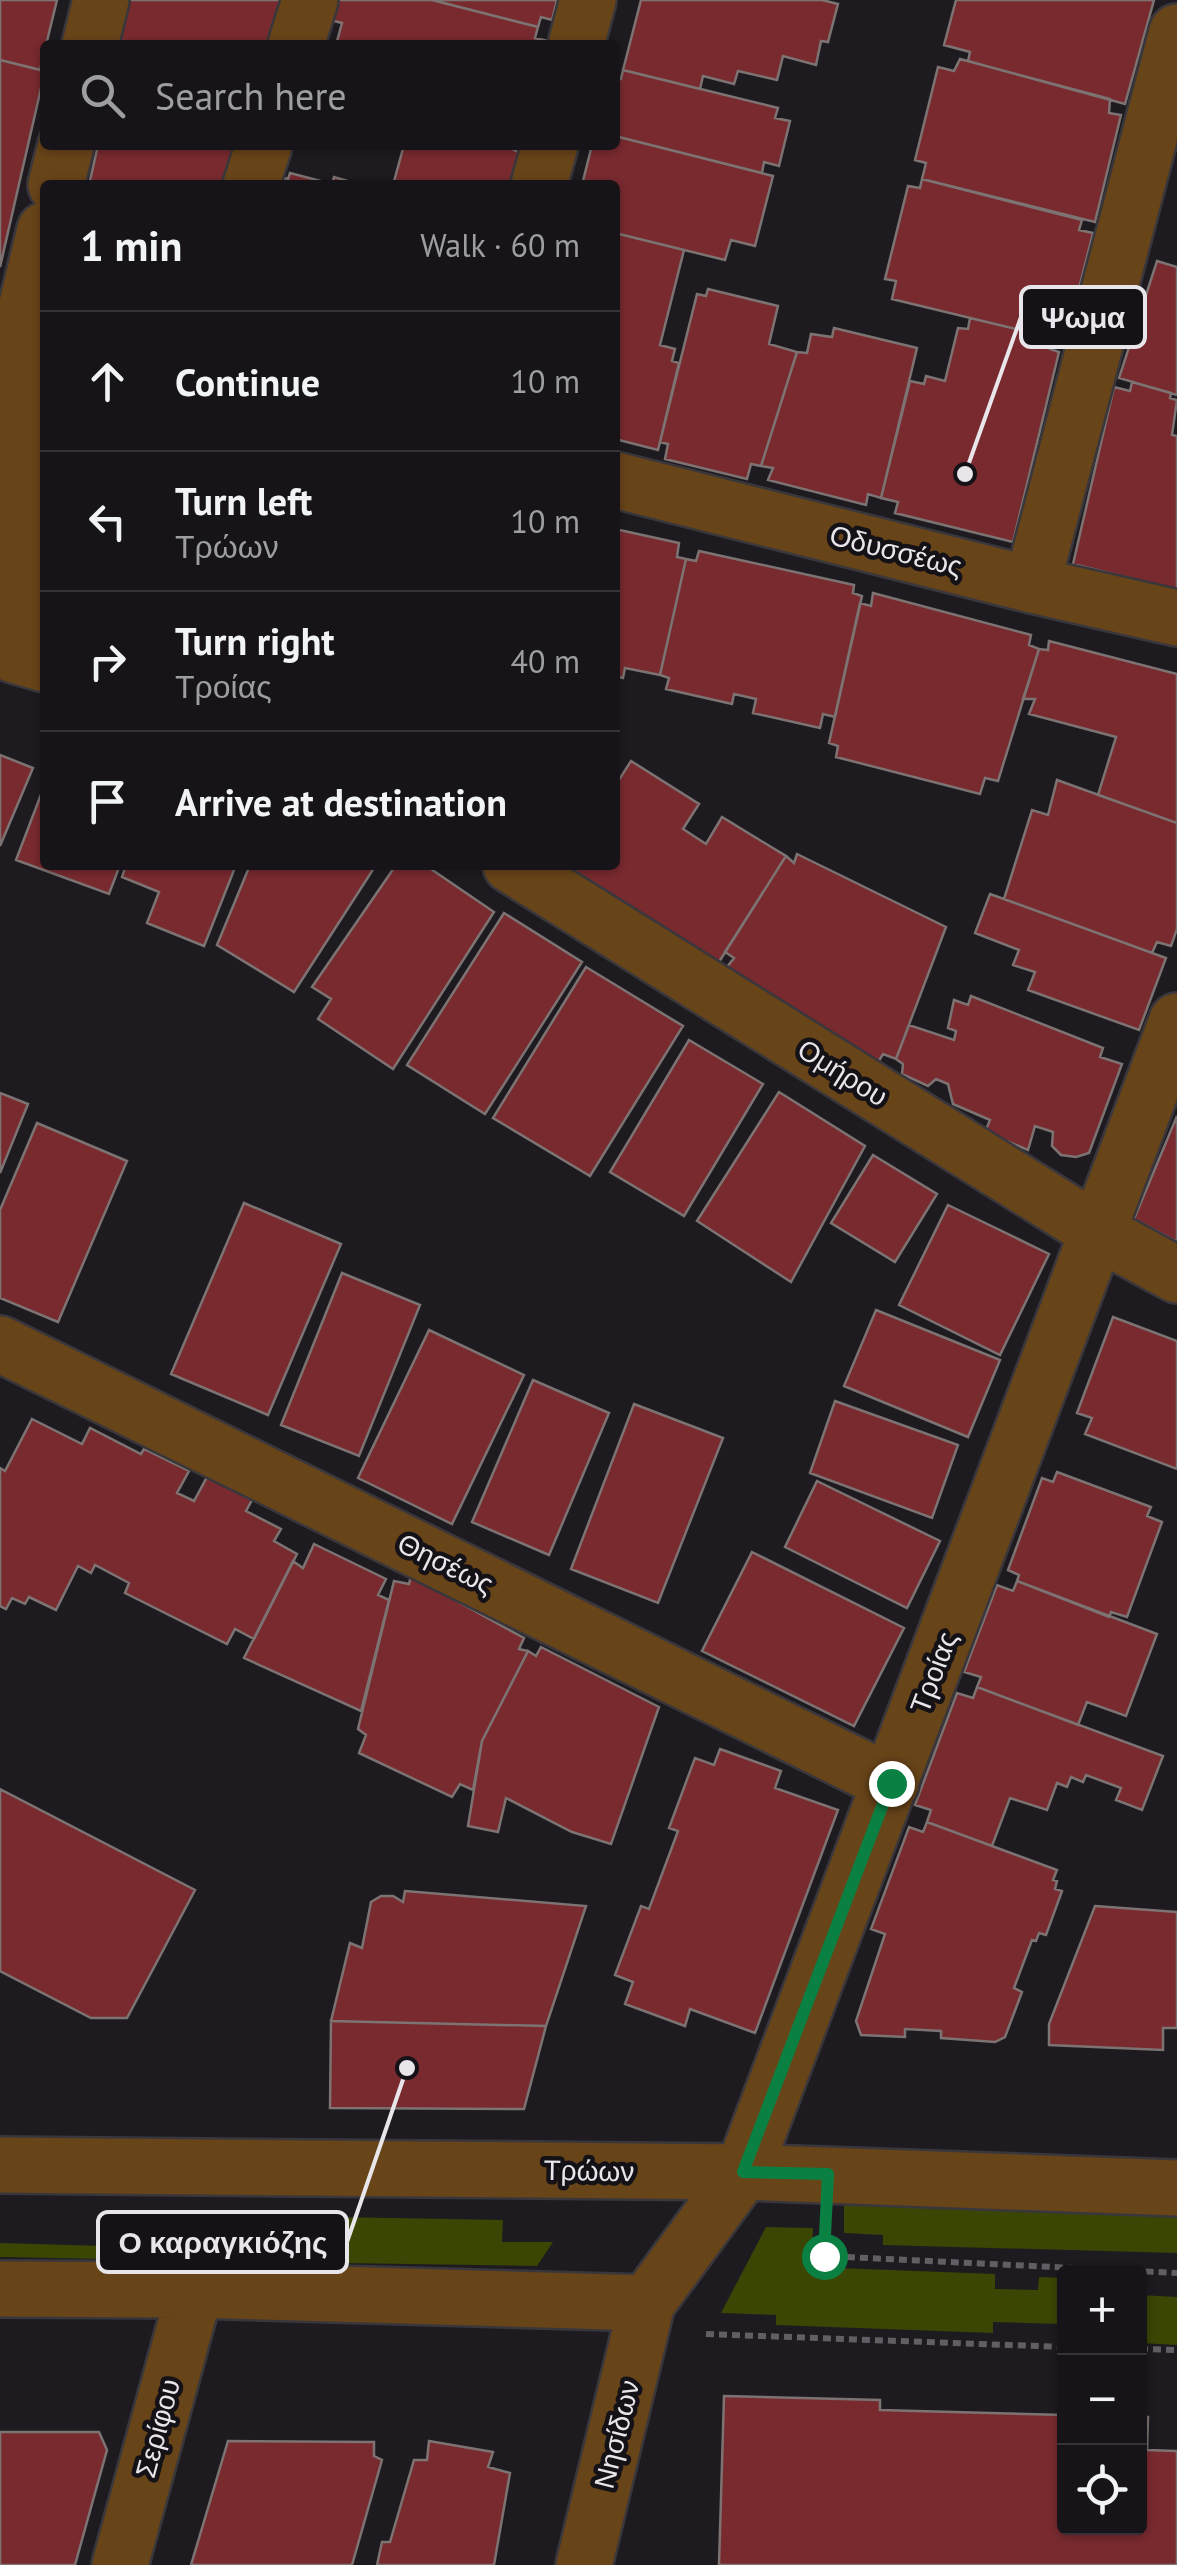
<!DOCTYPE html>
<meta charset="utf-8">
<style>
:root{--surface:#161418;--page:#1f1d21;--text:#f1f3f6;--muted:#9e9ea2;--line:#353337}
body{margin:0;font-family:"PT Sans",sans-serif;background:var(--page);color:var(--text)}
.controls{position:absolute;right:30px;bottom:30px;display:grid;overflow:hidden;border-radius:10px;box-shadow:0 2px 8px #0004}
.controls button{width:90px;height:90px;display:grid;place-items:center;padding:0;border:0;border-bottom:2px solid var(--line);background:var(--surface);color:var(--text);font:50px sans-serif}
.stop{position:absolute;width:30px;height:30px;margin:-22px;border:8px solid #0b8043;border-radius:50%;background:#fff}
.stop.end{background:#0b8043;border-color:#fff;box-shadow:0 2px 10px #0008}
.list{margin:0;padding:0;list-style:none}
h2{display:flex;justify-content:space-between;align-items:center;height:130px;margin:0;padding:0 40px;font-size:42px}
h2 small{font-size:32px;font-weight:400;color:var(--muted)}
.list li{display:grid;grid-template-columns:65px 1fr auto;gap:30px;align-items:center;box-sizing:border-box;height:140px;padding:0 40px;border-top:2px solid var(--line)}
.list b{display:block;font-size:38px;white-space:nowrap}
.list p{margin:0;font-size:32px;white-space:nowrap;color:var(--muted)}
.list em{font-size:32px;font-style:normal;color:var(--muted)}
.icon{flex:none;width:55px;height:55px;fill:none;stroke:currentColor;stroke-width:2;stroke-linecap:round;stroke-linejoin:round}
.map{position:relative;flex:none;width:1177px;height:2565px;overflow:hidden}
.search{position:absolute;background:var(--surface);box-shadow:0 2px 8px #0004;left:40px;top:40px;width:580px;height:110px;display:flex;align-items:center;gap:25px;box-sizing:border-box;padding:0 35px;border-radius:10px;color:var(--muted);font-size:38px}
.panel{position:absolute;background:var(--surface);box-shadow:0 2px 8px #0004;left:40px;top:180px;width:580px;height:690px;border-radius:10px}
.map>svg:first-child{display:block}
</style>
<div class="map">
<svg width="1177" height="2565" viewBox="0 0 1177 2565">
<rect width="100%" height="100%" fill="#1d1b20"/>
<!-- green -->
<path fill="#3b4504" d="M844,2202L1177,2211V2253L883,2245V2235L844,2233Z
M336,2217L503,2220L502,2242H553L537,2266L134,2260V2245L307,2243Z
M766,2227L813,2228L812,2267L995,2274V2289L1038,2290L1039,2277L1064,2278V2324L993,2322V2333L776,2325V2315L721,2313Z
M0,2243L104,2246V2259L0,2257Z
M1140,2295L1177,2297V2345L1140,2343Z"/>
<!-- building -->
<path fill="#782a2f" stroke="#7c7372" stroke-width="2.5" d="M0,0H57L40,70L0,60Z
M127,0H287L272,45H131V42L117,40Z
M326,0H432L538,27L535,38L548,41L547,45H336L342,23L322,18Z
M432,0H557L552,20L541,17L538,27Z
M641,0H822L838,4L828,42L821,41L816,65L783,56L777,80L738,71L734,84L703,76L700,89L623,70Z
M956,0H1154L1125,104L968,61L970,52L944,45Z
M960,59L1110,99L1109,113L1121,115L1095,222L922,179L926,163L915,160L938,67L954,71Z
M0,60L45,71L0,267Z
M623,70L778,108L775,118L790,121L779,166L764,162L762,173L615,136V78L621,79Z
M615,136L773,176L755,246L731,240L725,260L615,233V185H582L592,145H615Z
M98,145H238L223,185H89Z
M404,145H515L514,150L521,153L513,185H393Z
M290,173L332,184L334,177L361,185H278L280,177L288,179Z
M922,179L1082,220L1079,230L1093,233L1068,332L1055,328L1053,338L892,299L896,281L885,279L908,186L920,188Z
M615,233L684,250L660,345L675,349L672,361L679,363L658,450L615,439Z
M1157,261L1177,267V395L1119,378Z
M708,289L778,306L769,344L797,352L761,466L751,464L747,479L665,459L668,444L660,442L697,294L706,296Z
M970,318L1053,338L1050,349L1059,352L1013,542L895,513L898,502L881,498L910,381L924,384L926,376L945,381L958,328L968,329Z
M834,328L917,348L881,498L868,494L866,505L768,480L773,468L761,466L797,352L807,353L811,334L832,337Z
M1132,382L1171,393L1170,398L1177,400L1172,435L1177,436V590L1073,564L1114,387L1130,391Z
M615,529L679,543L677,557L686,559L660,675L625,668L623,678L615,676Z
M699,551L854,585L853,593L862,596L835,717L823,714L820,728L753,713L756,699L734,694L732,704L666,689L669,678L660,675L686,559L696,561Z
M873,593L1031,635L1029,645L1039,649L998,781L985,778L980,794L836,757L838,746L829,743L860,603L871,606Z
M1049,641L1177,674V823L1098,795L1116,737L1029,714L1035,699H1023L1039,649L1048,650Z
M0,755L33,768L0,846Z
M631,761L699,804L683,829L706,844L722,817L786,856L719,962L565,865H615V786Z
M1057,780L1177,823V929L1171,946L1157,942L1152,953L1004,899L1032,810L1048,815Z
M45,784V865H120L109,894L16,860Z
M797,854L946,927L896,1059L883,1054L877,1064L727,967L734,958L725,952L786,856L794,863Z
M126,865H236L204,946L147,923L159,892L122,877Z
M250,865H376L294,992L217,945Z
M396,865H425L494,912L393,1069L318,1019L331,999L312,987Z
M990,894L1166,958L1139,1030L1028,990L1035,972L1013,965L1019,950L975,933Z
M504,913L582,962L485,1114L407,1065Z
M586,967L683,1026L590,1176L493,1118Z
M971,996L1103,1048L1100,1057L1122,1064L1089,1153L1076,1157L1061,1155L1052,1146L1053,1132L1035,1126L1028,1150L985,1132L990,1120L953,1104L948,1084L936,1079L928,1086L902,1074L903,1064L896,1059L909,1025L954,1040L956,1031L948,1028L954,1000L968,1005Z
M689,1040L763,1084L684,1216L610,1172Z
M779,1092L865,1146L791,1282L697,1221Z
M0,1093L28,1104L0,1173Z
M1177,1116V1242L1134,1219Z
M37,1123L127,1161L58,1322L0,1298V1210Z
M873,1155L937,1194L895,1262L831,1223Z
M244,1203L341,1244L268,1415L171,1374Z
M948,1205L1049,1254L1000,1355L899,1305Z
M342,1273L420,1305L359,1456L281,1425Z
M876,1310L1000,1360L968,1437L844,1386Z
M1113,1317L1177,1341V1469L1085,1434L1092,1418L1077,1413Z
M429,1330L524,1375L452,1524L358,1478Z
M533,1380L609,1413L549,1555L472,1522Z
M835,1401L958,1445L932,1518L810,1473Z
M634,1404L723,1438L658,1603L571,1569Z
M32,1419L82,1444L90,1428L141,1454L144,1449L189,1471L177,1493L194,1501L207,1477L252,1500L246,1511L281,1529L274,1541L297,1554L254,1639L235,1629L227,1644L125,1593L129,1583L95,1565L91,1573L78,1566L56,1610L29,1597L25,1604L12,1598L6,1609L0,1606V1468L5,1471Z
M1057,1472L1151,1507L1147,1516L1162,1522L1127,1617L1111,1612L1109,1617L1017,1581L1019,1575L1008,1570L1042,1478L1053,1482Z
M817,1481L940,1541L907,1608L785,1547Z
M314,1544L386,1579L378,1595L389,1600L361,1711L244,1658L293,1561L303,1568Z
M752,1552L904,1628L854,1726L702,1651Z
M411,1576L524,1638L519,1649L528,1651L482,1741L473,1790L460,1784L452,1797L359,1753L366,1735L358,1729L394,1581L409,1584Z
M1017,1581L1157,1634L1126,1716L1087,1702L1078,1725L977,1687L981,1677L964,1672L997,1585L1013,1591Z
M541,1647L659,1707L611,1844L572,1832L506,1798L498,1832L468,1826L482,1741L528,1651L536,1656Z
M977,1687L1163,1756L1142,1810L1116,1800L1121,1788L1086,1775L1083,1782L1071,1777L1067,1787L1057,1783L1047,1810L1010,1798L992,1846L927,1822L931,1810L915,1805L957,1693L973,1698Z
M720,1749L781,1771L775,1788L838,1810L755,2033L690,2009L685,2026L625,2004L633,1982L615,1975L641,1906L649,1909L678,1831L669,1828L695,1758L714,1765Z
M0,1789L195,1890L127,2018H91L0,1971Z
M927,1822L1057,1870L1053,1880L1057,1881L1055,1889L1062,1891L1046,1935L1039,1933L1036,1941L1032,1940L1014,1988L1022,1992L1005,2037L995,2042L941,2038V2031L905,2029V2037L861,2035L856,2021L885,1934L871,1929L909,1827L923,1832Z
M405,1891L586,1906L546,2026L331,2021L350,1943L362,1948L371,1902L381,1896H393L403,1902Z
M1095,1906L1177,1912V2028H1163V2050L1049,2045V2024Z
M331,2021L546,2026L524,2109L330,2108Z
M724,2396L880,2400V2410L1064,2415V2528H1140V2417H1148L1147,2450L1177,2451V2565H719Z
M0,2432H99L107,2450L75,2565H0Z
M228,2441L374,2442V2456L382,2460L352,2565H191Z
M429,2441L493,2452L488,2467L510,2473L494,2565H377L382,2542H390L414,2460H427Z"/>
<g fill="none" stroke-linecap="round" stroke-linejoin="round">
<!-- minor casing -->
<g stroke="#39373c" stroke-width="60">
<path id="minor" d="M90,45L101,0
M296,45L310,0
M576,45L588,0
M56,185L66,145
M251,185L264,145
M539,185L550,145
M45,230L22,325L14,655L45,664
M615,480L1032,585L1177,618
M1032,585L1177,32
M511,865L1098,1232L1177,1275
M0,1344L891,1783
M0,2165L743,2172L1177,2188
M0,2289L195,2290L647,2303
M120,2565L195,2290
M584,2565L647,2303L743,2172L1177,1021"/>
</g>
<!-- path -->
<path stroke="#615f64" stroke-width="6" stroke-dasharray="8 5" stroke-linecap="butt" d="M825,2240L824,2256L1177,2273
M706,2334L1064,2347
M1140,2349L1177,2350"/>
<!-- minor -->
<use href="#minor" stroke="#684419" stroke-width="55"/>
</g>
<g fill="none" stroke-linecap="round" stroke-linejoin="round">
<!-- route -->
<path stroke="#0b8043" stroke-width="12" d="M824,2256L828,2174L743,2172L891,1783"/>
</g>
<g text-anchor="middle" dominant-baseline="central" stroke-width="9" stroke-linejoin="round" paint-order="stroke">
<!-- street labels -->
<g font-size="28" fill="#e8e6ea" stroke="#141117">
<text transform="translate(896 550) rotate(14)">Οδυσσέως</text>
<text transform="translate(843 1072) rotate(32)">Ομήρου</text>
<text transform="translate(446 1563) rotate(26)">Θησέως</text>
<text transform="translate(933 1672) rotate(-69)">Τροίας</text>
<text transform="translate(589 2170) rotate(1)">Τρώων</text>
<text transform="translate(157 2428) rotate(-75)">Σερίφου</text>
<text transform="translate(616 2434) rotate(-76)">Νησίδων</text>
</g>
</g>
<!-- callouts -->
<path fill="none" stroke="#e8e6ea" stroke-width="4" d="M965 474L1021 317M407 2068L347 2242"/>
<g fill="#e8e6ea" stroke="#141117" stroke-width="4">
<circle cx="965" cy="474" r="10"/>
<circle cx="407" cy="2068" r="10"/>
</g>
<g fill="#141117" stroke="#e8e6ea" stroke-width="4">
<rect x="1021" y="287" width="124" height="60" rx="10"/>
<rect x="98" y="2212" width="249" height="60" rx="10"/>
</g>
<g font-size="30" text-anchor="middle" font-weight="bold" fill="#e8e6ea">
<text x="1083" y="328">Ψωμα</text>
<text x="223" y="2253">Ο καραγκιόζης</text>
</g>
</svg>
<div class="controls">
<button>+</button>
<button>−</button>
<button><svg class="icon" aria-label="locate" viewBox="0 0 24 24"><circle cx="12" cy="12" r="6"/><path d="M12 2v4M12 18v4M2 12h4M18 12h4"/></svg></button>
</div>
<div class="stop" style="left:824px;top:2256px"></div>
<div class="stop end" style="left:891px;top:1783px"></div>
<div class="search"><svg class="icon" aria-label="search" viewBox="0 0 24 24"><circle cx="10" cy="10" r="6"/><path d="M15 15l6 6"/></svg>Search here</div>
<section class="panel">
<h2>1 min<small>Walk · 60 m</small></h2>
<ul class="list">
<li><svg class="icon" aria-label="ahead" viewBox="0 0 24 24"><path d="M12 20V5M6 11l6-6 6 6"/></svg><div><b>Continue</b></div><em>10 m</em></li>
<li><svg class="icon" aria-label="left" viewBox="0 0 24 24"><path d="M17 20v-9H6M10 6l-5 5 5 5"/></svg><div><b>Turn left</b><p>Τρώων</p></div><em>10 m</em></li>
<li><svg class="icon" aria-label="right" viewBox="0 0 24 24"><path d="M7 20v-9h11M14 6l5 5-5 5"/></svg><div><b>Turn right</b><p>Τροίας</p></div><em>40 m</em></li>
<li><svg class="icon" aria-label="arrive" viewBox="0 0 24 24"><path d="M6 21V4h12l-3 4 3 4H6"/></svg><div><b>Arrive at destination</b></div></li>
</ul>
</section>
</div>
